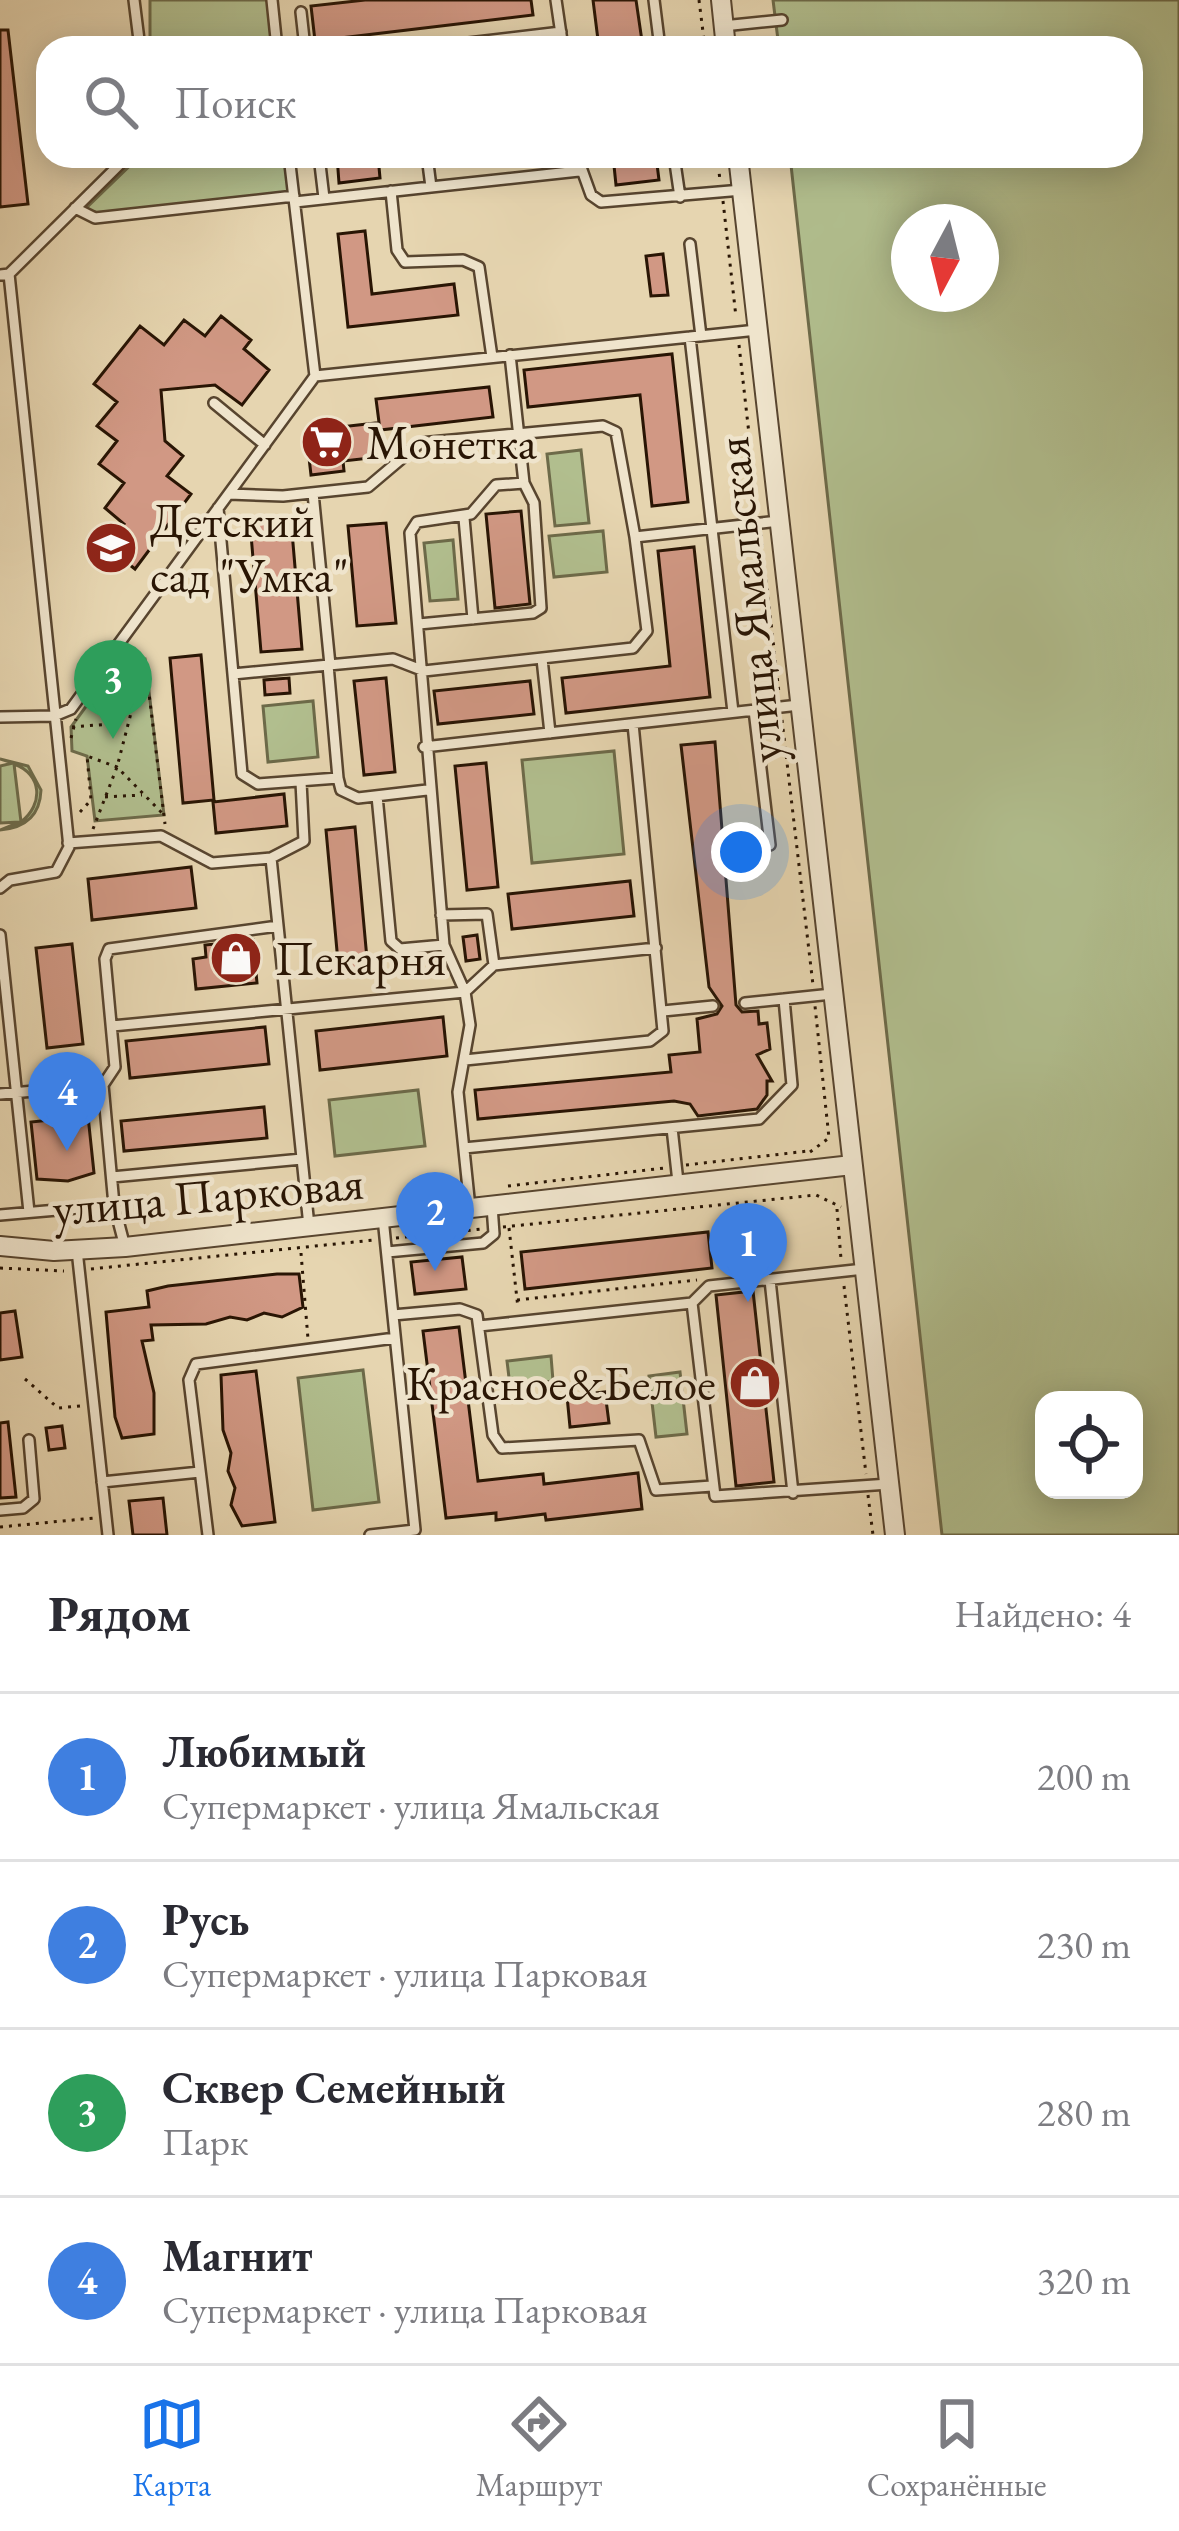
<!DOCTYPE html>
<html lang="ru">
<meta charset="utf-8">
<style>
:root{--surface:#fff;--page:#f2f2f3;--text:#2b2b33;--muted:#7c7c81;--line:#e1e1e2;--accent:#1a73e8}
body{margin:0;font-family:"EB Garamond",serif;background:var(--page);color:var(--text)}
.controls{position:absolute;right:36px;bottom:36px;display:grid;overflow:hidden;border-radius:24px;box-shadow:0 6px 30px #0003}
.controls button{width:108px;height:108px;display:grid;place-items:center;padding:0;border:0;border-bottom:3px solid var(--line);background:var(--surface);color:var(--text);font:60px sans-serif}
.compass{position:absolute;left:891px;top:204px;width:108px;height:108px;border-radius:50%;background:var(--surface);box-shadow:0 6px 30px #0003;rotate:187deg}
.you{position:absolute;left:741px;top:852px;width:42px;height:42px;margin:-30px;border:9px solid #fff;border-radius:50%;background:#1a73e8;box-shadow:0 0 0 18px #1a73e833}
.badge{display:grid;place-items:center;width:78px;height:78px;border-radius:50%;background:var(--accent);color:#fff;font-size:39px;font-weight:700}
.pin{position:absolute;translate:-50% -99px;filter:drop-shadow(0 3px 6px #0008)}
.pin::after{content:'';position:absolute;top:63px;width:42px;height:36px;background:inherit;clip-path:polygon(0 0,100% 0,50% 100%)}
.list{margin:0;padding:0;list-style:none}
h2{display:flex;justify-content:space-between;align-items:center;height:156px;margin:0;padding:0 48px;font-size:51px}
h2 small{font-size:39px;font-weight:400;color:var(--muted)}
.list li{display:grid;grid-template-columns:78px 1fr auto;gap:36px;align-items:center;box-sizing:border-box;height:168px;padding:0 48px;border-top:3px solid var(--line)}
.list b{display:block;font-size:45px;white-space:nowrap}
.list p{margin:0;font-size:39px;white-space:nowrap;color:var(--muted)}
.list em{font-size:39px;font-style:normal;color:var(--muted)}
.icon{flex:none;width:66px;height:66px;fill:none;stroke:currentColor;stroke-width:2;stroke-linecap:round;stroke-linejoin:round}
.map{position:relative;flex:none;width:1179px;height:1535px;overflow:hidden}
.search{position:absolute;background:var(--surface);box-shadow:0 6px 30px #0003;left:36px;right:36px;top:36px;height:132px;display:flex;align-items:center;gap:30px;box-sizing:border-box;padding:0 42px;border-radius:36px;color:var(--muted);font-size:45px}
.sheet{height:828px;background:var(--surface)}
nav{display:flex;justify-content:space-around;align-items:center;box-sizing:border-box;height:168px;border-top:3px solid var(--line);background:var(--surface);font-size:33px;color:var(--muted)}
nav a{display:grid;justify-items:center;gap:6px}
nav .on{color:var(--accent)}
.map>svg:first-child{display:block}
</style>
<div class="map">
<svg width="1179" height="1535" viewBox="0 0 1179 1535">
<rect width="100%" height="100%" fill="#e6d5b0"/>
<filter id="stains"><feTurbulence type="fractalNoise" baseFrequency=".00167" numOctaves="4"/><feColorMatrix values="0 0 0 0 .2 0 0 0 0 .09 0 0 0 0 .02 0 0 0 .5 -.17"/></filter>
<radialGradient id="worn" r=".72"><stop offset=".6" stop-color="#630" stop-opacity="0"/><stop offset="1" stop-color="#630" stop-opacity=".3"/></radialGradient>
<!-- green -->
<path fill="#b1be8e" stroke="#6d6a49" stroke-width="3" fill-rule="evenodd" d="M150,0H272L277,48H150Z
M773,0H1179V1535H942L790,156H1131V48H779ZM909,222H981V294H909ZM1044,1400H1134V1490H1044Z
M140,156H289L294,196L103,217L80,214Z
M581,450L589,523L555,526L547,454Z
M603,531L607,572L554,577L549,536Z
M453,540L458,599L430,601L424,543Z
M145,659L164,815L95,821L87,756L72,751L71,727L119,661Z
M313,701L318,757L268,762L263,706Z
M614,751L624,854L532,863L522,760Z
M0,759L28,766L41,790C40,816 25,828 0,830L20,822L0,823V766L13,763ZM14,764C42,774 44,804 21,822Z
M418,1090L425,1146L335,1156L329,1100Z
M551,1356L553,1381L510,1386L507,1361Z
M363,1370L379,1502L313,1510L298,1378Z
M680,1372L687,1434L656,1437L649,1376Z"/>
<!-- building -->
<path fill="#d19884" stroke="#291504" stroke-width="3" d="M365,0H531L533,15L315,41L311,6Z
M593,0H636L643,48H599Z
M0,30H8L28,204L0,207Z
M337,156H378L380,178L339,183Z
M613,156H656L659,180L616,185Z
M365,231L372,294L454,284L458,315L348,327L338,234Z
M663,254L668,295L651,296L646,256Z
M221,316L251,340L244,349L269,370L242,405L215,385L161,390L165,441L183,456L167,476L191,494L135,569L107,547L124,524L105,508L124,483L99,464L117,441L97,426L117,402L94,384L140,326L164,345L184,320L205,336Z
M672,354L688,502L652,506L640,395L528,407L524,370Z
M489,387L493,417L380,430L376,399Z
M376,423L379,457L343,461L344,471L311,475L307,440L341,436L340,427Z
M521,511L530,604L495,608L486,514Z
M291,520L302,649L261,652L250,523Z
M386,523L396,623L357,626L348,526Z
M694,547L710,697L566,713L562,678L670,666L658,551Z
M201,655L214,800L183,803L170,658Z
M289,678L290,693L265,695L264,680Z
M386,678L395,772L364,775L354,681Z
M530,681L534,714L438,724L434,691Z
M715,742L736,1005L742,1012L758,1011L759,1024L767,1023L770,1049L757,1055L772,1081H767V1095L757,1109L698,1116L690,1104L674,1101L478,1119L475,1090L671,1072L669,1055L700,1052L697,1019L717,1014L722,1006L709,987L681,745Z
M486,763L498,887L467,890L455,766Z
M284,794L287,826L216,833L213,802Z
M355,827L368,970L339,973L326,830Z
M191,867L196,908L92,920L88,879Z
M630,881L634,916L512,929L508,894Z
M477,935L480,959L466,961L463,937Z
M253,940L257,983L196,989L193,959L206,957L205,945Z
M72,944L83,1044L47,1048L36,948Z
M443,1017L447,1056L320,1070L316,1031Z
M265,1027L269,1064L130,1078L126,1041Z
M264,1107L267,1138L124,1151L121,1121Z
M88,1116L94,1173L68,1181L37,1179L31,1122Z
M708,1232L712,1268L525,1289L521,1252Z
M462,1257L466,1289L415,1294L411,1262Z
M277,1274H299L303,1307L282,1317L264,1313L247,1320L230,1317L206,1324L151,1325L153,1340L142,1341L154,1393V1434L122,1438L115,1417L106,1312L149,1307L147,1291L168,1286Z
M753,1291L774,1482L736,1486L716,1295Z
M15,1311L22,1357L0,1360V1313Z
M459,1327L478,1481L543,1474L544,1484L638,1473L642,1509L546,1520L545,1514L496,1520V1513L446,1518L423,1331Z
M256,1371L275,1522L242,1526L231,1505L235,1488L228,1471L231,1453L223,1430L221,1375Z
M605,1392L609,1423L570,1427L567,1396Z
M8,1422L16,1497L0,1498V1423Z
M62,1426L65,1448L49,1450L46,1428Z
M163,1498L167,1535H133L129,1501Z"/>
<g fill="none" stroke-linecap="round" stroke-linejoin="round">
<!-- lane casing -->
<g stroke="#58452f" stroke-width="14">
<path id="lane" d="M134,0L140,48
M272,0L277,48
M556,0L563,48
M654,0L660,48
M301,12L305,48
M723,26L782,20
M426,48L561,32
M319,156L324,198
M427,156L431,187L579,171
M577,156L591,195L601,202L742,190
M674,156L680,197
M391,191L397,250L405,262L463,260L479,267L492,357
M295,202L431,187
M75,208L95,218L294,196
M690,244L701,336
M9,274L128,156
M0,275L9,274L69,847L56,872L10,880L0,888
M690,337L733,712
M315,376L757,330
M214,403L265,445
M313,493L330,665
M229,494L283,496L368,487L420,443L603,426L616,432L635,537
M218,508L242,774L258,784L338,778L341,790L358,798L427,790
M464,518L473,619
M419,624L533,613L541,608L534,503L524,483L510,355
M542,659L550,733
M328,665L338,778
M233,674L393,659L424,671L633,648L647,631L635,537L779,521
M754,710L770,845
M0,717L54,716L71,709L315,376L289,156
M424,747L799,705
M301,782L304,841L271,858L309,1226
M377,796L391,941L400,949L444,945
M68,843L161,836L212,863L271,858
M441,915L487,914L494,965
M0,935L29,1212
M745,1003L832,994
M663,1011L713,1006
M112,1026L465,992L494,965L656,948
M465,1060L650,1041L663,1031L633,724
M0,1094L103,1085
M672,1128L678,1182
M464,1148L759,1119L792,1085L784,999
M112,1177L302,1159
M470,1208L458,1092L470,1025L465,992L444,945L410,533L417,522L471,514L496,485L524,483
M0,1215L114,1205
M125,1247L114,1205L103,1085L115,1067L105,959L109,949L278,926
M77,1250L108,1535
M387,1252L483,1243L494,1234L492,1206
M770,1280L793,1493
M692,1303L709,1286L864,1269
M393,1315L460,1309L477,1315L493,1435L502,1448L639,1440L656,1490L712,1486
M479,1326L692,1303L715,1496L889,1484
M102,1482L200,1472
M0,1510L23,1508L34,1499L29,1440
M208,1535L189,1380L196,1364L395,1338
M370,1535L415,1530L383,1218"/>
</g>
<!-- street casing -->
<g stroke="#58452f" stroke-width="22">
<path id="street" d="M721,0L726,48
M738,156L895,1535
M0,1246L54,1251L125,1247L852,1165"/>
</g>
<!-- path -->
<path stroke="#291504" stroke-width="3" stroke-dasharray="3 6" stroke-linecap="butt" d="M699,0L705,48
M717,156L720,180
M723,201L736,317
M739,345L758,514
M761,535L779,693
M122,661L143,659
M145,661L165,824
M782,720L813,985
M72,727L123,723
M71,738L76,719
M105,797L142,795
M80,812L91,800L87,756L117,767L164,815
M93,829L117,767L145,659
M810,1152L829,1138L815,1006
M686,1165L808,1151
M508,1186L665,1168
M837,1209L841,1259
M503,1227L816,1195L841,1207
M509,1228L518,1308
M396,1238L482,1229
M301,1253L308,1339
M0,1268L64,1271
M91,1269L374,1240
M844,1286L866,1474
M517,1300L697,1280
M25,1379L58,1408L80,1406
M868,1495L873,1535
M0,1527L94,1518"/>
<!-- lane -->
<use href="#lane" stroke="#efe4cc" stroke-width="9"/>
<!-- street -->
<use href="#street" stroke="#efe4cc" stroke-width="18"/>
</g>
<!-- icons -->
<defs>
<g id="supermarket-disc" transform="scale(2.7)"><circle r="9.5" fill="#8f2418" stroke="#efe4cc"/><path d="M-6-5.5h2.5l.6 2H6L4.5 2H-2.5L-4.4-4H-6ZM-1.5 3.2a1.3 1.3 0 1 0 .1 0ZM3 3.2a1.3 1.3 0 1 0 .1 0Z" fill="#fff"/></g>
<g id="school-disc" transform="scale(2.7)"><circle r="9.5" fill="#8f2418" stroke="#efe4cc"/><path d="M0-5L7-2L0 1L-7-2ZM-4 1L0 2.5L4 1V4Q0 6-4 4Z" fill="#fff"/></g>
<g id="shop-disc" transform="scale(2.7)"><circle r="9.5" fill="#8f2418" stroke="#efe4cc"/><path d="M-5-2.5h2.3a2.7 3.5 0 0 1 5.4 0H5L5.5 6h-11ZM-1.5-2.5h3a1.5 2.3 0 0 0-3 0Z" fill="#fff"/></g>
</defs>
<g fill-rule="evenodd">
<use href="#supermarket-disc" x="327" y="442"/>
<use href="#school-disc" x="111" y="548"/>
<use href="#shop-disc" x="236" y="958"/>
<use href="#shop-disc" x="755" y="1383"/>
</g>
<g text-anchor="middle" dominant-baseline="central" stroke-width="9" stroke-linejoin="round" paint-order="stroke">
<!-- poi labels -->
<g font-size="48" fill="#291504" stroke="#efe4cc" text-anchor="start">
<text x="366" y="442">Монетка</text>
<text x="150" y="520">Детский<tspan x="150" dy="55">сад "Умка"</tspan></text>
<text x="275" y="958">Пекарня</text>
<text x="716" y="1383" text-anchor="end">Красное&amp;Белое</text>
</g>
<!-- street labels -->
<g font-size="48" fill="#291504" stroke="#efe4cc">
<text transform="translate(748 600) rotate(-96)">улица Ямальская</text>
<text transform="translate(208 1195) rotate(-5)">улица Парковая</text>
</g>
</g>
<rect width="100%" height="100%" filter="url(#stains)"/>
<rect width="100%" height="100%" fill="url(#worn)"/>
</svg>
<div class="controls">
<button><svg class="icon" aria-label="locate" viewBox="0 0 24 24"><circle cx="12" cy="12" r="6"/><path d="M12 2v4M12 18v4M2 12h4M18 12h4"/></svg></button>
</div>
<svg class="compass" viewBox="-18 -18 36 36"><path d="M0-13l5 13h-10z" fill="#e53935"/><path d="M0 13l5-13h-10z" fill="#7c7c81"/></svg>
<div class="you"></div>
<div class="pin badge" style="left:748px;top:1302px;background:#3f7fe0">1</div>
<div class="pin badge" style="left:435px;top:1271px;background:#3f7fe0">2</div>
<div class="pin badge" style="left:113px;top:739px;background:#2e9e5b">3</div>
<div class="pin badge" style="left:67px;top:1151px;background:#3f7fe0">4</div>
<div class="search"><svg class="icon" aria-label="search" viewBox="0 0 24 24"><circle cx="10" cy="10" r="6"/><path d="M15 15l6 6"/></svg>Поиск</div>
</div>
<section class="sheet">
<h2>Рядом<small>Найдено: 4</small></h2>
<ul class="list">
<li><span class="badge" style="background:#3f7fe0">1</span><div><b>Любимый</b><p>Супермаркет · улица Ямальская</p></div><em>200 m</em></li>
<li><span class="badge" style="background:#3f7fe0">2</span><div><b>Русь</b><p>Супермаркет · улица Парковая</p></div><em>230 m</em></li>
<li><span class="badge" style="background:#2e9e5b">3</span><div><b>Сквер Семейный</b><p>Парк</p></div><em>280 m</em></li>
<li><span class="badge" style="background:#3f7fe0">4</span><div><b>Магнит</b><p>Супермаркет · улица Парковая</p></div><em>320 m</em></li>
</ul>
</section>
<nav>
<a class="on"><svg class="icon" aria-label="map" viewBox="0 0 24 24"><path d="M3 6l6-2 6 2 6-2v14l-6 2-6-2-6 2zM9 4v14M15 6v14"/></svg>Карта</a>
<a><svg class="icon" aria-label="directions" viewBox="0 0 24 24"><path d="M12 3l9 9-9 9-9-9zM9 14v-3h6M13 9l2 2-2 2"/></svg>Маршрут</a>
<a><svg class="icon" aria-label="saved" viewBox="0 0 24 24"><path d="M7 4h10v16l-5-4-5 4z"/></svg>Сохранённые</a>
</nav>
